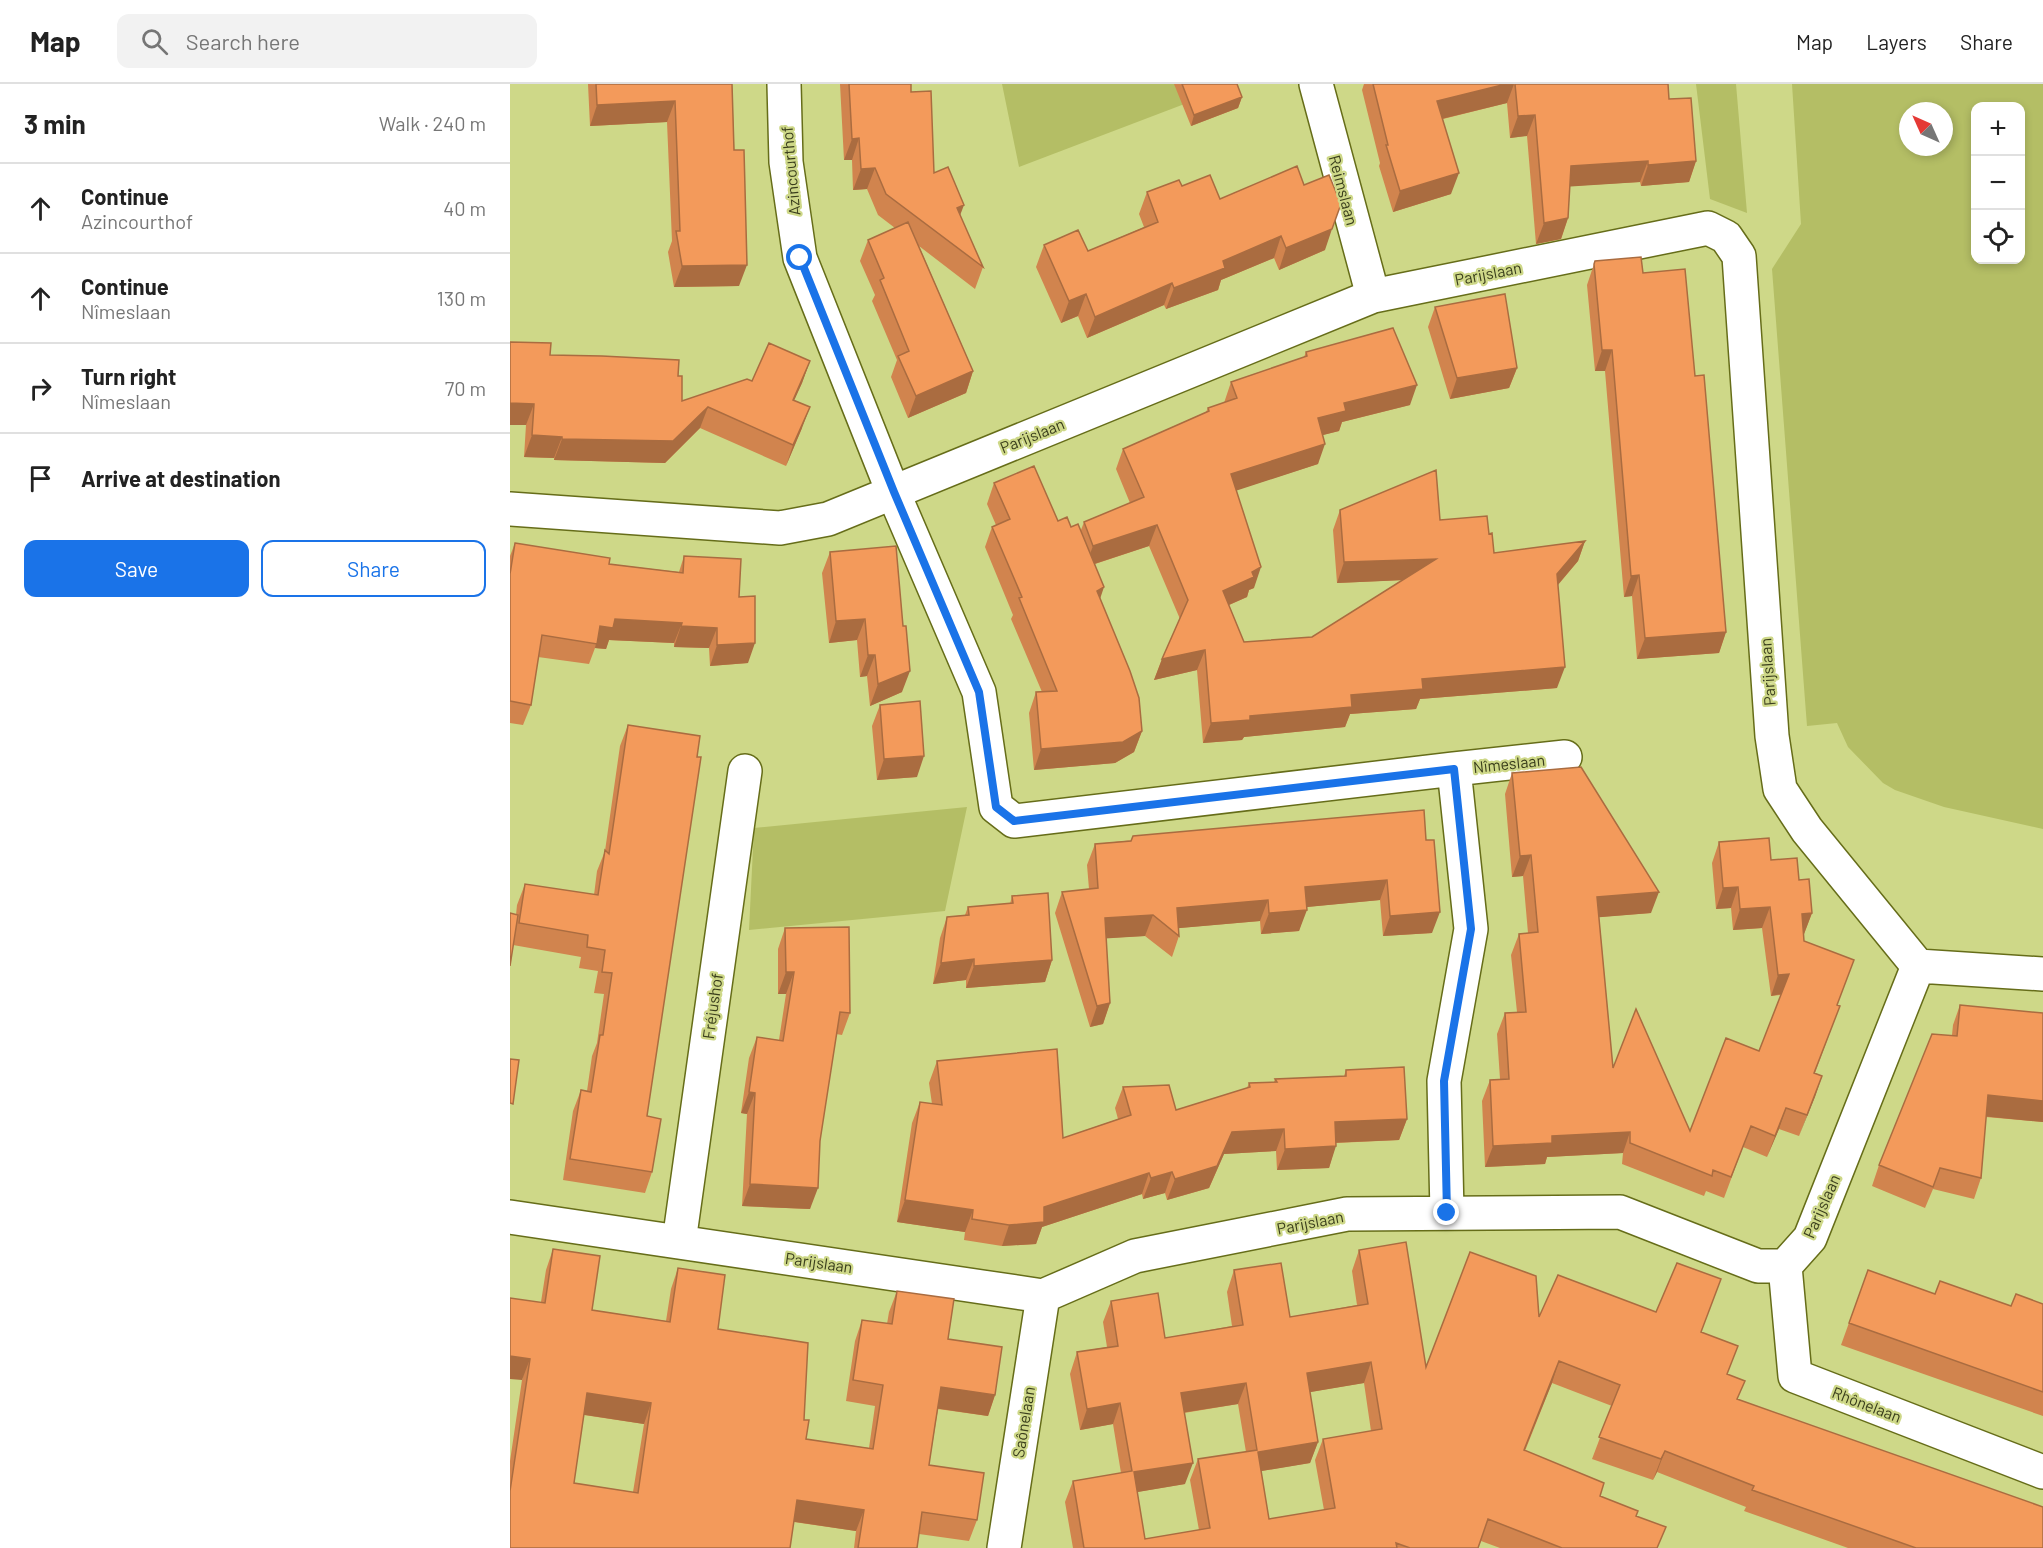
<!DOCTYPE html>
<meta charset="utf-8">
<style>
:root{--surface:#fff;--page:#f2f2f2;--text:#222;--muted:#767676;--line:#e0e0e0;--accent:#1a73e8}
body{margin:0;font-family:Barlow,sans-serif;background:var(--page);color:var(--text)}
.controls{position:absolute;right:18px;top:18px;display:grid;overflow:hidden;border-radius:12px;box-shadow:0 3px 9px #0003}
.controls button{width:54px;height:54px;display:grid;place-items:center;padding:0;border:0;border-bottom:2px solid var(--line);background:var(--surface);color:var(--text);font:30px sans-serif}
.compass{position:absolute;left:1389px;top:18px;width:54px;height:54px;border-radius:50%;background:var(--surface);box-shadow:0 3px 9px #0003;rotate:315deg}
.stop{position:absolute;width:18px;height:18px;margin:-14px;border:4px solid #1a73e8;border-radius:50%;background:#fff}
.stop.end{background:#1a73e8;border-color:#fff;box-shadow:0 2px 6px #0008}
.list{margin:0;padding:0;list-style:none}
h2{display:flex;justify-content:space-between;align-items:center;height:78px;margin:0;padding:0 24px;font-size:26px}
h2 small{font-size:20px;font-weight:400;color:var(--muted)}
.list li{display:grid;grid-template-columns:39px 1fr auto;gap:18px;align-items:center;box-sizing:border-box;height:90px;padding:0 24px;border-top:2px solid var(--line)}
.list b{display:block;font-size:22px;white-space:nowrap}
.list p{margin:0;font-size:20px;white-space:nowrap;color:var(--muted)}
.list em{font-size:20px;font-style:normal;color:var(--muted)}
.actions{display:flex;gap:12px;padding:18px 24px}
.actions a{flex:1;padding:14px 0;border:2px solid var(--accent);border-radius:12px;text-align:center;font-size:21px;color:var(--accent)}
.actions .main{background:var(--accent);color:#fff}
.icon{flex:none;width:33px;height:33px;fill:none;stroke:currentColor;stroke-width:2;stroke-linecap:round;stroke-linejoin:round}
.map{position:relative;flex:none;width:1533px;height:1464px;overflow:hidden}
header{display:flex;align-items:center;gap:36px;box-sizing:border-box;height:84px;padding:0 30px;background:var(--surface);border-bottom:2px solid var(--line)}
header strong{font-size:28px}
nav{display:flex;gap:33px;margin-inline-start:auto;font-size:21px}
.search{width:420px;height:54px;background:var(--page);display:flex;align-items:center;gap:15px;box-sizing:border-box;padding:0 21px;border-radius:12px;color:var(--muted);font-size:22px}
main{display:flex}
aside{flex:1;background:var(--surface)}
.map>svg:first-child{display:block}
</style>
<header>
<strong>Map</strong>
<div class="search"><svg class="icon" aria-label="search" viewBox="0 0 24 24"><circle cx="10" cy="10" r="6"/><path d="M15 15l6 6"/></svg>Search here</div>
<nav><a>Map</a><a>Layers</a><a>Share</a></nav>
</header>
<main>
<aside>
<h2>3 min<small>Walk · 240 m</small></h2>
<ul class="list">
<li><svg class="icon" aria-label="ahead" viewBox="0 0 24 24"><path d="M12 20V5M6 11l6-6 6 6"/></svg><div><b>Continue</b><p>Azincourthof</p></div><em>40 m</em></li>
<li><svg class="icon" aria-label="ahead" viewBox="0 0 24 24"><path d="M12 20V5M6 11l6-6 6 6"/></svg><div><b>Continue</b><p>Nîmeslaan</p></div><em>130 m</em></li>
<li><svg class="icon" aria-label="right" viewBox="0 0 24 24"><path d="M7 20v-9h11M14 6l5 5-5 5"/></svg><div><b>Turn right</b><p>Nîmeslaan</p></div><em>70 m</em></li>
<li><svg class="icon" aria-label="arrive" viewBox="0 0 24 24"><path d="M6 21V4h12l-3 4 3 4H6"/></svg><div><b>Arrive at destination</b></div></li>
</ul>
<div class="actions"><a class="main">Save</a><a>Share</a></div>
</aside>
<div class="map">
<svg width="1533" height="1464" viewBox="0 0 1533 1464">
<rect width="100%" height="100%" fill="#ced888"/>
<!-- green -->
<path fill="#b4be65" fill-rule="evenodd" d="M492,0H727L509,83Z
M1186,0H1226L1237,129L1200,115Z
M1282,0H1533V745L1434,723L1385,706L1373,699L1338,663L1327,639L1297,642L1262,185L1291,140ZM1510,22V176H1466V22ZM1398,27H1434V63H1398Z
M457,723L435,827L239,846L244,744Z"/>
<g fill="none" stroke-linecap="round" stroke-linejoin="round">
<!-- street casing -->
<g stroke="#666d19" stroke-width="36">
<path id="street" d="M274,0L276,78L290,174L383,408L469,608L486,723L504,737L944,685
M806,0L863,212
M0,425L270,444L318,435L863,212L1198,144L1216,153L1229,172L1262,652L1270,705L1297,746L1408,882
M937,1129L934,997L961,845L944,685L1055,673
M0,1133L533,1212L625,1172L837,1130L1110,1128L1248,1182H1275L1300,1154L1408,882L1533,890
M169,1158L235,687
M1275,1182L1285,1292L1533,1388
M494,1464L533,1212"/>
</g>
<!-- street -->
<use href="#street" stroke="#fff" stroke-width="33"/>
</g>
<!-- wall -->
<path fill="#d1844e" fill-rule="evenodd" d="M78,0H222L229,202L164,203L158,168L162,157L157,38L80,42Z
M330,0H401V8L424,89L450,132L473,183L465,205L409,162L463,287L456,309L398,334L381,293L387,276L362,217L365,211L350,177L358,156L385,144L368,131L357,105L343,106L342,76H334Z
M664,0H727L732,13L728,24L681,42Z
M854,0H1158L1159,15L1186,77L1179,98L1131,102L1130,98L1060,102L1058,134L1051,155L1026,160L1017,52L1000,54L997,19L933,35L941,110L883,128L869,82L870,79L852,6Z
M672,102L710,115L815,166L769,186L764,174L711,196L708,206L656,225L654,221L577,254L568,232L551,239L526,183L534,161L578,167L634,143L629,130L637,108Z
M1085,177L1133,189L1185,292L1216,548L1209,569L1127,575L1122,512L1114,513L1095,287H1085L1077,201Z
M925,223L1007,284L999,304L940,315L918,243Z
M0,258L40,271L168,292L172,317L242,297L300,277L292,299L284,316L292,344L276,382L190,344L155,379L44,376V374L14,373L16,341H0Z
M796,268L900,321L832,338L829,347L813,351L808,380L726,406L744,504L739,506L737,513L719,521L734,558L802,553L892,496L827,499L823,446L830,426L930,436L979,450L984,469L1075,457L1068,477L1048,501L1047,604L910,615L906,625L840,630L835,643L734,653L732,656L693,659L687,586L644,596L652,575L670,535L639,462L585,480L590,514L632,647L624,668L605,679L524,686L519,629L526,608H532L501,535L503,531L475,463L482,443L486,441L477,420L484,399L548,437L571,446L574,438L620,419L606,385L613,365L696,328L698,324L714,319L721,298L794,273Z
M5,459L99,480L169,488L174,472L229,513L238,579L200,582L199,564L164,563V559L99,556L96,565L85,564L79,580L28,573L21,621L13,641L0,639V472Z
M320,468L392,608L360,622L357,592L350,593L347,556L319,559L312,489Z
M370,621L407,693L367,696L362,642Z
M118,641L137,1032L142,1088L135,1109L53,1096L63,1027L71,1006L77,1007L82,972L87,959L94,910L84,909L88,887L69,884L71,873L3,861L7,821L15,800L84,811L87,787L95,767L110,662Z
M1002,689L1141,829L1089,833L1103,984L1180,1047L1249,967L1271,911L1261,912L1252,844L1223,846L1221,824L1206,825L1202,779L1209,758L1261,776L1289,796L1302,829L1294,850V857L1327,921L1322,943L1305,989L1312,992L1289,1052L1269,1045L1257,1073L1233,1063L1214,1114L1196,1107L1194,1112L1112,1080L1113,1069L1037,1073L1035,1080L975,1083L972,1017L980,996L990,995L987,950L995,929L1007,928L1001,871L1009,850L1018,849L1013,792L1002,793L995,710Z
M914,726L922,849L873,852L870,816L796,823L789,847L751,850L750,837L669,844V852L662,873L635,852L596,854L600,919L593,940L580,943L545,829L552,808L579,805L577,781L585,760Z
M502,812L542,876L535,898L456,904V896L423,900L430,854L437,833L455,831L458,823L500,820Z
M275,844L340,929L332,951L326,950L300,1125L232,1122L237,1030L231,1029L239,974L247,953L269,956L276,910H268V865Z
M1450,921L1533,1038L1476,1033L1471,1094L1464,1115L1423,1105L1415,1124L1362,1102L1369,1081L1442,951L1443,941Z
M427,977L553,1054L608,1035L605,1024L613,1003L666,1026L737,1004L739,999L764,998L765,995L834,992L836,986L897,1035L889,1056L826,1059L819,1084L767,1086L766,1067L714,1070L699,1104L657,1116L655,1109L633,1115L632,1110L532,1143L526,1160L492,1162L454,1156L455,1148L387,1138L402,1039L410,1018L422,1020L419,999Z
M43,1165L82,1226L156,1237L161,1205L168,1184L208,1245L294,1336L296,1355L359,1364L365,1322L336,1317L345,1257L352,1236L377,1240L379,1228L387,1207L438,1255L485,1311L478,1332L428,1325L419,1381L467,1436L459,1457L409,1450L407,1464H344L346,1447L284,1438L0,1464V1377L12,1296L31,1218L36,1186ZM74,1331L134,1340L123,1408L64,1399Z
M849,1166L916,1283L1029,1233L1191,1248L1217,1291L1228,1315L1533,1464H1338L1234,1427L1236,1423L1147,1388L1143,1396L1082,1375L1102,1322L1042,1299L1015,1367L1090,1412L1126,1432L1148,1464H990L971,1457L968,1464H563L555,1418L563,1397L611,1389L603,1340L570,1346L560,1290L567,1268L597,1263L593,1238L601,1217L655,1254L722,1242L717,1208L724,1186L780,1233L847,1221L842,1187ZM854,1299L861,1347L813,1355L805,1376L814,1426L759,1435L751,1387L800,1379L808,1358L800,1308ZM728,1320L736,1368L688,1375L680,1396L689,1446L635,1455L627,1408L675,1400L674,1329Z
M1358,1186L1425,1210L1501,1222L1533,1220V1332L1331,1261Z"/>
<!-- shaded-wall -->
<path fill="#aa6c40" d="M996,0H1004L997,19L919,38L927,17Z
M732,13L728,24L681,42L684,31Z
M165,17L157,38L80,42L87,21Z
M1025,31L1017,52L1000,54L1008,32Z
M349,54L342,76H334L342,55Z
M1138,77L1130,98L1053,103L1061,82Z
M1186,77L1179,98L1131,102L1138,81Z
M365,84L357,105L343,106L351,85Z
M949,89L941,110L883,128L890,107Z
M454,121L446,142L447,124Z
M1058,134L1051,155L1026,160L1034,139Z
M822,145L815,166L769,186L776,164Z
M771,152L764,174L711,196L708,206L656,225L664,204L713,177Z
M237,181L229,202L164,203L172,182Z
M662,199L654,221L577,254L585,233Z
M576,210L568,232L551,239L559,217Z
M1092,266H1102L1095,287H1085Z
M300,277L292,299L275,337L283,316Z
M1007,284L999,304L940,315L947,294Z
M463,287L456,309L398,334L406,312Z
M907,301L900,321L832,338L829,347L801,354L808,334L834,319Z
M0,319L24,320L16,341H0Z
M198,323L190,344L155,379L44,376L52,355Z
M300,323L292,344L276,382L283,361Z
M22,351L52,353L44,374L14,373Z
M815,360L808,380L713,411L721,390Z
M647,441L639,462L575,483L583,462Z
M1075,457L1068,477L1040,510L1047,490Z
M926,475L919,495L827,499L834,478Z
M751,483L744,504L739,506L737,513L705,527L713,507L742,488Z
M1129,491L1122,512L1114,513L1121,492Z
M594,503L587,524V507Z
M105,535L172,539L164,559L99,556L96,565L85,564L90,542Z
M355,535L347,556L319,559L326,537Z
M171,542L207,544L199,564L164,563Z
M1216,548L1209,569L1127,575L1135,554Z
M245,559L238,579L200,582L207,561Z
M695,566L687,586L644,596L652,575Z
M358,571H365L357,592L350,593Z
M1055,583L1047,604L910,615L906,625L840,630L835,643L734,653L732,656L693,659L701,639L740,632L912,595Z
M400,587L392,608L360,622L368,600Z
M632,647L624,668L605,679L524,686L531,665Z
M414,672L407,693L367,696L374,675Z
M1021,771L1013,792L1002,793L1010,772Z
M877,796L870,816L787,824L795,803Z
M1228,803L1221,824L1206,825L1213,804Z
M1149,808L1141,829L1080,834L1087,813Z
M758,816L750,837L659,845L667,824Z
M1260,823L1252,844L1223,846L1230,825Z
M797,826L789,847L751,850L759,829Z
M930,828L922,849L873,852L880,832Z
M1302,829L1294,850L1284,851L1292,830Z
M643,831L635,852L587,855L595,834Z
M464,875L456,896L423,900L431,879Z
M542,876L535,898L456,904L464,882Z
M276,888H284L276,910H268Z
M1279,890L1272,910L1261,912L1268,891Z
M600,919L593,940L580,943L587,922Z
M1312,992L1305,1013L1289,1052L1297,1031Z
M239,1008L245,1009L237,1030L231,1029Z
M1478,1011L1533,1017V1038L1471,1032Z
M1276,1024L1269,1045L1257,1073L1265,1052Z
M897,1035L889,1056L818,1059L825,1038Z
M774,1045L766,1067L714,1070L699,1104L657,1116L665,1095L722,1048Z
M1120,1048L1113,1069L1037,1073L1035,1080L975,1083L983,1062L1042,1052Z
M826,1062L819,1084L767,1086L775,1065Z
M662,1088L655,1109L633,1115L641,1094Z
M639,1089L632,1110L532,1143L526,1160L492,1162L499,1141L534,1123Z
M240,1100L308,1104L300,1125L232,1122Z
M395,1116L463,1126L455,1148L387,1138Z
M0,1272L20,1275L12,1296L0,1295Z
M1049,1277L1042,1299L1006,1387L1014,1366Z
M861,1278L854,1299L789,1310L797,1289Z
M736,1299L728,1320L664,1330L671,1309Z
M431,1303L485,1311L478,1332L424,1324Z
M77,1309L141,1319L134,1340L69,1330Z
M610,1319L603,1340L570,1346L577,1325Z
M808,1358L800,1379L740,1389L748,1368Z
M1155,1367L1147,1388L1143,1396L1151,1375Z
M683,1379L675,1400L616,1410L624,1388Z
M287,1416L354,1426L346,1447L279,1437Z"/>
<!-- building -->
<path fill="#f39a5b" stroke="#aa6c40" stroke-width="1.5" fill-rule="evenodd" d="M86,0H222L224,66H234L237,181L172,182L166,147H170L165,17L87,21Z
M339,0H401V8L421,7L424,89L438,83L454,121L447,124L473,183L376,110L365,84L351,85L349,54L342,55Z
M672,0H727L732,13L684,31Z
M863,0H996L927,17L949,89L890,107L876,61H878Z
M1005,0H1158L1159,15L1181,14L1186,77L1138,81V77L1061,82L1058,134L1034,139L1025,31L1008,32Z
M787,82L794,101L819,91L831,120L822,145L776,164L771,152L713,177L715,184L664,204L662,199L585,233L576,210L559,217L534,161L568,146L578,167L648,138L637,108L669,96L672,102L700,91L710,115Z
M398,138L463,287L406,312L388,272L399,267L370,196L374,194L358,156Z
M1131,173L1133,189L1175,185L1185,292L1194,291L1216,548L1135,554L1129,491L1121,492L1102,266H1092L1084,180L1085,177Z
M995,210L1007,284L947,294L925,223Z
M883,244L907,301L834,319L836,327L808,334L815,360L721,390L751,483L742,488L744,493L713,507L734,558L802,553L926,475L834,478L830,426L926,386L930,436L977,432L979,450L982,449L984,469L1075,457L1047,490L1055,583L912,595L913,605L841,611L842,623L740,632V636L701,639L695,566L652,575L678,516L647,441L583,462L574,438L634,413L613,365L699,327L698,324L727,314L721,298L797,272L796,268Z
M0,258L41,259L40,271L92,272L169,276L168,292H172V317L237,295L242,297L259,259L300,277L283,316L300,323L283,361L198,323L163,357L52,355V353L22,351L24,320L0,319Z
M524,382L548,437L557,433L561,443L568,440L594,503L587,507L620,587L629,614L632,647L613,658L531,665L526,608L547,607L509,514L512,513L482,443L500,435L484,399Z
M5,459L100,474L99,480L173,489L174,472L231,475L229,513L245,512V559L207,561V544L171,542L172,539L105,535L103,544L90,542L87,560L32,551L21,621L0,617V490Z
M386,462L393,542H396L400,587L368,600L365,571H358L355,535L326,537L320,468Z
M410,617L414,672L374,675L370,621Z
M118,641L190,652L187,673H191L137,1032L151,1035L142,1088L60,1075L71,1006L81,1008L90,951H93L102,889L92,888L95,866L77,863L78,851L9,839L15,800L88,811L95,766L99,770Z
M1071,683L1149,808L1087,813L1103,984L1126,925L1180,1047L1216,954L1249,967L1279,890L1268,891L1260,823L1230,825L1228,803L1213,804L1209,758L1259,754L1261,776L1287,774L1289,796L1299,795L1302,829L1292,830L1294,857L1344,876L1327,921L1330,922L1304,989L1312,992L1297,1031L1276,1024L1265,1052L1241,1042L1221,1093L1203,1086L1202,1092L1120,1059V1048L1042,1052V1059L983,1062L980,996L999,995L995,929L1016,928L1009,850L1028,848L1021,771L1010,772L1002,689Z
M914,726L916,756H924L930,828L880,832L877,796L795,803L797,826L759,829L758,816L667,824L669,852L643,831L595,834L600,919L587,922L552,808L588,804L585,760L621,757L623,752Z
M538,809L542,876L464,882V875L431,879L437,833L459,831L458,823L503,819L502,812Z
M0,829L8,831L0,882Z
M339,843L340,929L330,928L310,1057L308,1104L240,1100L245,1009L239,1008L247,953L273,957L284,888H276L275,844Z
M1450,921L1533,929V1017L1478,1011L1471,1094L1430,1084L1423,1103L1369,1081L1422,950L1447,952Z
M547,965L553,1054L621,1031L613,1003L659,1001L666,1026L740,1003L739,999L767,998L765,995L836,992V986L894,983L897,1035L825,1038L826,1062L775,1065L774,1045L722,1048L707,1082L665,1095L662,1088L641,1094L639,1089L534,1123V1138L499,1141L462,1135L463,1126L395,1116L410,1018L432,1021L427,977Z
M0,975L9,976L3,1020L0,1019Z
M896,1158L916,1283L960,1168L1026,1192L1029,1233L1048,1191L1146,1228L1167,1179L1211,1195L1191,1248L1228,1262L1217,1290L1235,1297L1227,1315L1533,1423V1464H1406L1242,1406L1244,1402L1155,1367L1151,1375L1089,1353L1110,1301L1049,1277L1014,1366L1094,1399L1090,1412L1128,1427L1126,1432L1156,1443L1147,1464H1052L978,1435L968,1464H900L886,1459L887,1464H574L563,1397L622,1387L610,1319L577,1325L567,1268L608,1262L601,1217L648,1209L655,1254L733,1241L724,1186L771,1179L780,1233L858,1220L849,1166ZM861,1278L872,1345L813,1355L825,1424L759,1435L748,1368L808,1358L797,1289ZM736,1299L747,1366L688,1375L700,1444L635,1455L624,1388L683,1379L671,1309Z
M43,1165L90,1172L82,1226L160,1238L168,1184L215,1191L208,1245L298,1259L294,1336H299L296,1355L363,1365L373,1301L343,1296L352,1236L382,1240L387,1207L444,1215L438,1255L492,1263L485,1311L431,1303L425,1341L419,1381L474,1389L467,1436L412,1428L407,1464H348L354,1426L287,1416L280,1464H0V1407L20,1275L0,1272V1214L35,1219ZM77,1309L141,1319L128,1409L64,1399Z
M1358,1186L1425,1210L1430,1197L1501,1222L1506,1210L1533,1220V1308L1339,1239Z"/>
<g fill="none" stroke-linecap="round" stroke-linejoin="round">
<!-- route -->
<path stroke="#1a73e8" stroke-width="8" d="M290,174L384,408L469,608L486,723L504,737L944,685L961,845L934,997L937,1129"/>
</g>
<g text-anchor="middle" dominant-baseline="central" stroke-width="4.5" stroke-linejoin="round" paint-order="stroke">
<!-- street labels -->
<g font-size="16" fill="#3a3e1c" stroke="#ced888">
<text transform="translate(280 87) rotate(-95)">Azincourthof</text>
<text transform="translate(834 106) rotate(75)">Reimslaan</text>
<text transform="translate(978 189) rotate(-11)">Parijslaan</text>
<text transform="translate(522 351) rotate(-22)">Parijslaan</text>
<text transform="translate(1257 588) rotate(-94)">Parijslaan</text>
<text transform="translate(999 679) rotate(-6)">Nîmeslaan</text>
<text transform="translate(202 922) rotate(-82)">Fréjushof</text>
<text transform="translate(1311 1122) rotate(-66)">Parijslaan</text>
<text transform="translate(800 1138) rotate(-11)">Parijslaan</text>
<text transform="translate(309 1178) rotate(8)">Parijslaan</text>
<text transform="translate(1357 1320) rotate(21)">Rhônelaan</text>
<text transform="translate(513 1338) rotate(-81)">Saônelaan</text>
</g>
</g>
</svg>
<div class="controls">
<button>+</button>
<button>−</button>
<button><svg class="icon" aria-label="locate" viewBox="0 0 24 24"><circle cx="12" cy="12" r="6"/><path d="M12 2v4M12 18v4M2 12h4M18 12h4"/></svg></button>
</div>
<svg class="compass" viewBox="-18 -18 36 36"><path d="M0-13l5 13h-10z" fill="#e53935"/><path d="M0 13l5-13h-10z" fill="#767676"/></svg>
<div class="stop" style="left:290px;top:174px"></div>
<div class="stop end" style="left:937px;top:1129px"></div>
</div>
</main>
